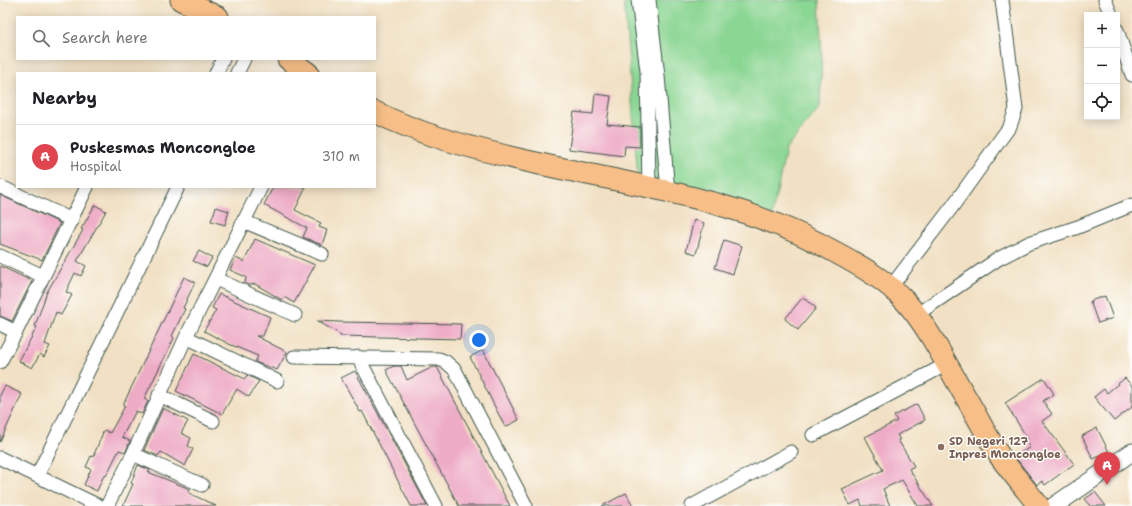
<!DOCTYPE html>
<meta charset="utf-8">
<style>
:root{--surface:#fff;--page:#f2f2f2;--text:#202124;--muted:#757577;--line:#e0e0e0;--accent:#db2777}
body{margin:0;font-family:"Shantell Sans",sans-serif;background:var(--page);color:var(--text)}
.controls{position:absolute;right:12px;top:12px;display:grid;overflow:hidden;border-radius:0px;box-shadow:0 2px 10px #0003}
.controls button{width:36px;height:36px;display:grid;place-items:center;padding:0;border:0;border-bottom:1px solid var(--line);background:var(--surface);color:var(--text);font:20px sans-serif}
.you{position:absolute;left:479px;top:340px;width:14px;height:14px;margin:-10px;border:3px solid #fff;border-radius:50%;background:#1a73e8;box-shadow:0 0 0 6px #1a73e833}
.badge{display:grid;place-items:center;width:26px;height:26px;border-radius:50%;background:var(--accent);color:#fff;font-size:13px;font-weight:700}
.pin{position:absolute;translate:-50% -33px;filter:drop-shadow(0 1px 2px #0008)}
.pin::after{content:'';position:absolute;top:21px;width:14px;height:12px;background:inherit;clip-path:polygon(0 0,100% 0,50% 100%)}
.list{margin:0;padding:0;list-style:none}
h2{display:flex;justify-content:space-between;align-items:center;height:52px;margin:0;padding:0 16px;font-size:17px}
h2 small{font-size:13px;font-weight:400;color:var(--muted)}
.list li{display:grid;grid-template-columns:26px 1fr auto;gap:12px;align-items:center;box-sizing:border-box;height:64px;padding:0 16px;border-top:1px solid var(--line)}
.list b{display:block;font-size:15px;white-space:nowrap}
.list p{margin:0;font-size:13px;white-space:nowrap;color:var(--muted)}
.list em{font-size:13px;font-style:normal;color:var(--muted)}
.icon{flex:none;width:22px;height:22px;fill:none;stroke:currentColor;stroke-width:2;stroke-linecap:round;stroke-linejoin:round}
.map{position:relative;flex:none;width:1132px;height:506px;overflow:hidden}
.search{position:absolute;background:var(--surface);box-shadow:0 2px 10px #0003;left:16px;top:16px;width:360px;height:44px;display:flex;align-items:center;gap:10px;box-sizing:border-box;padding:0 14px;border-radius:0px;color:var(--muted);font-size:15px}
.panel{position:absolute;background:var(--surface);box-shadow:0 2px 10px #0003;left:16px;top:72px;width:360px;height:116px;border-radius:0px}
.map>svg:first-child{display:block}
</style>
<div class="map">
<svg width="1132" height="506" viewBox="0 0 1132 506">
<rect width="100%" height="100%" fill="#fdfcf7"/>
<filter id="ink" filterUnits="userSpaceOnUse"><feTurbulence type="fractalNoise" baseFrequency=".025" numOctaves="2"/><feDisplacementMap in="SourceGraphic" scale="8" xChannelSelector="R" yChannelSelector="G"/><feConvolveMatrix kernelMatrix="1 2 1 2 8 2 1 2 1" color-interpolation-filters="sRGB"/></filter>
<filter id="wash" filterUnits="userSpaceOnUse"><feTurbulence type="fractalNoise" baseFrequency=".012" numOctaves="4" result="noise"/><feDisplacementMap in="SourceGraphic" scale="16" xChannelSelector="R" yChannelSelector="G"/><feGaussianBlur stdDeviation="0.9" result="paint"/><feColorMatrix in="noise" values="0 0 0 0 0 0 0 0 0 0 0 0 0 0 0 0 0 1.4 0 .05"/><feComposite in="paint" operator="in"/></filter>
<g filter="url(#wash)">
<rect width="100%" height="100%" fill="#f1e0c3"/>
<!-- green -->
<path fill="#8ad693" stroke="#548a64" d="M624,0H819L822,57L820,107L786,149L771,220L639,192Z"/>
<g id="blocks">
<!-- building -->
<path fill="#eeabc6" d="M595,94L611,96L607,124L640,127V147L625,146L624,156L569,149L574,112L593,114Z
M273,187H306L295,210L321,223L319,227L327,230L322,245L303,237L307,228L264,205Z
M0,195L60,223L42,260L0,244Z
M95,205L106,211L77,261L86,266L81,276L75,273L66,292L72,295L61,315L56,312L45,344L50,346L44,357L40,354L32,368L19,361L37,327L35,326L47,292L83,230L81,229Z
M216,207L229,211L225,225L211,221Z
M694,220L704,223L696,254L686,251Z
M255,239L315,265L294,303L284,297L282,300L255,284L250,285L245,283L246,277L230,270L236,258L244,262Z
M724,240L742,246L733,274L715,268Z
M199,251L212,258L207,267L193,261Z
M0,266L32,281L12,321L0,316Z
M184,277L195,282L183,308L185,309L172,336L174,338L144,399L148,401L142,414L136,411L122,437L130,441L126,451L125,452L119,450L106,476L104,475L97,491L84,485L91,469L86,467L91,456L93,457L104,430L110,433L125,406L123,405Z
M219,294L270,317L263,336H256L287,352L277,370L255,362L258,356L229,344L204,331L216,310L212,308Z
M1105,296L1113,318L1098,323L1090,301Z
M803,297L816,308L798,330L785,319Z
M317,321L339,322L461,324L460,339L340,336V334Z
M483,350L519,420L505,427L470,357Z
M194,354L245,379L247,375L259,381L249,397L237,389L222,414L176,391Z
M394,366H401L407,380L433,367H437L510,506H459L386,370Z
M355,371L375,408L427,506H411L362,411L360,412L349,392L341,378Z
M1044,378L1054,394L1043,401L1052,414L1042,421L1074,464L1045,485L1042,481L1037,485L1015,457L1030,447L1025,441L1028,439L1005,403Z
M1125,378L1132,386V407L1114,421L1094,397L1104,389L1107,393Z
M5,386L22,394L0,442V395Z
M917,404L925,420L897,435L900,440H898L914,466L909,469L933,506H918L902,480L883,489L890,506H862L860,500L850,505L842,489L883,470L865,437L897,421L894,416Z
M163,408L188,421L181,433L191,438L188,446L193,449L185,466L161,452L158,456L144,450Z
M1097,428L1109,452L1093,459L1082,436Z
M138,465L150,470L148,472L190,489L189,493L216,506H123L133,484L131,483Z
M1095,492L1106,506H1091L1085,499Z
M626,493L633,506H602Z"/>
</g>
</g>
<g filter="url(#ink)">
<use href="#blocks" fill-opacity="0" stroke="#3e5549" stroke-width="1"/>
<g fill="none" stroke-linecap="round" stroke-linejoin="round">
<!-- minor casing -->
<g stroke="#3e5549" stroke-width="15">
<path id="minor" d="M638,0L647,71L649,188
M649,0L658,76L668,192
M1105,0L1111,15
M1117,30L1132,75
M216,73L223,59
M237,73L244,59
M1,187L72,220
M243,221L322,254
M0,256L43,276
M216,279L295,315
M890,288L952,207L1010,126L1016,109L1002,0
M916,315L998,259L1029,243L1078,227L1132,205
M0,324L16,332
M186,337L277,381
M294,357L439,359L446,362L455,370L526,506
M358,357L436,506
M0,362L16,332L87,187
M159,395L213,421
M813,435L947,364
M133,454L202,485
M0,458L99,506
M37,476L178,187
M107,506L133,454L186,337L261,187
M692,506L791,452"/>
</g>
<!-- tertiary casing -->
<g stroke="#3e5549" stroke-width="19">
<path id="tertiary" d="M1054,506L1132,452"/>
</g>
<!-- primary casing -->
<g stroke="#3e5549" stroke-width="23">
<path id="primary" d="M181,0L218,17
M288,59L308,73
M375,112C421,135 469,147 518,159C625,184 738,197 835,252C859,265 886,280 905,301C931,330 948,368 968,401C979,420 989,440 1001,458C1013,474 1026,490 1039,506"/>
</g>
<!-- minor -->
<use href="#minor" stroke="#fff" stroke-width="13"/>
<!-- tertiary -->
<use href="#tertiary" stroke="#fff" stroke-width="17"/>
<!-- primary -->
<use href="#primary" stroke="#f7be87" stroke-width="21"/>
</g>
</g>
<!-- markers -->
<circle fill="#8d6e63" stroke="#fdfcf7" stroke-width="1.5" cx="941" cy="447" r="4"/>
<g text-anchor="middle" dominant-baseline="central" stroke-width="3" stroke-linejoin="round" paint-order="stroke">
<!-- education labels -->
<g font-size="11" font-weight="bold" fill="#785e54" stroke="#fdfcf7" text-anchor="start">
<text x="949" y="441">SD Negeri 127<tspan x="949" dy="13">Inpres Moncongloe</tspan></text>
</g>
</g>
</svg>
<div class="controls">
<button>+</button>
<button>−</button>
<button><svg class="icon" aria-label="locate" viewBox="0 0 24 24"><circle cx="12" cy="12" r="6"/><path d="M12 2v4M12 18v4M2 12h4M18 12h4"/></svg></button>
</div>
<div class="you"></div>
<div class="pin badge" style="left:1107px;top:485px;background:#e0444e">A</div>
<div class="search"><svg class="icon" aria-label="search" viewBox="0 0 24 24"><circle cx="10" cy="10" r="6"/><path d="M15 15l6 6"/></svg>Search here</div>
<section class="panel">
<h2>Nearby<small></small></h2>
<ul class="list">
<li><span class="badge" style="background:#e0444e">A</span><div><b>Puskesmas Moncongloe</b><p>Hospital</p></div><em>310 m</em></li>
</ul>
</section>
</div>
